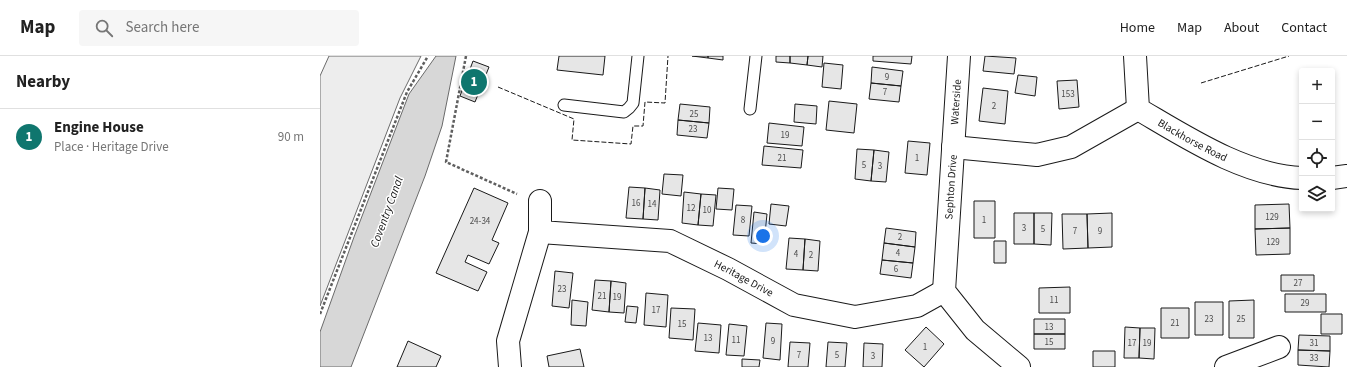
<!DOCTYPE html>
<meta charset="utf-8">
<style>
:root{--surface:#fff;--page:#f6f6f6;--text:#222;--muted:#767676;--line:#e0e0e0;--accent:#0f766e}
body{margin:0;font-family:"Source Sans 3",sans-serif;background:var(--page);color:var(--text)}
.controls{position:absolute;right:12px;top:12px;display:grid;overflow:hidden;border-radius:4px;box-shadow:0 2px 6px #0003}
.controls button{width:36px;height:36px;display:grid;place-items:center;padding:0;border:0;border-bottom:1px solid var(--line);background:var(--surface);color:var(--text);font:20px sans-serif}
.you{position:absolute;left:443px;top:180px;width:14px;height:14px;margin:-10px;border:3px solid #fff;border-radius:50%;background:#1a73e8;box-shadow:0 0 0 6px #1a73e833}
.badge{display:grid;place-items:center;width:26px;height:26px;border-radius:50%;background:var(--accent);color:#fff;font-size:13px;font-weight:700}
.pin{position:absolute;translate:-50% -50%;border:2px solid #fff;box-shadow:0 1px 4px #0006}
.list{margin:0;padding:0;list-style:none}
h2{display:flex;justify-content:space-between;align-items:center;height:52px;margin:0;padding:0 16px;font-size:17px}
h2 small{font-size:13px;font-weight:400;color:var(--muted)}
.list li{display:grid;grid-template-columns:26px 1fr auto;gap:12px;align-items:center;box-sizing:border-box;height:56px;padding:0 16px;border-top:1px solid var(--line)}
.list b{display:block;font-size:15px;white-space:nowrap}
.list p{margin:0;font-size:13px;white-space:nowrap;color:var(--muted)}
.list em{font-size:13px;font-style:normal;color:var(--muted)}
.icon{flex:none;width:22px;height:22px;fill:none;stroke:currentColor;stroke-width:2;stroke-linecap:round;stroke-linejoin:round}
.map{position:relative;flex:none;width:1027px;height:311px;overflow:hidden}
header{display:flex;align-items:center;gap:24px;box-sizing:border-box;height:56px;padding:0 20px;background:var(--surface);border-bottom:1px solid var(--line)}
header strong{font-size:19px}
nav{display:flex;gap:22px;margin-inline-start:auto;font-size:14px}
.search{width:280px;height:36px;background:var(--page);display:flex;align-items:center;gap:10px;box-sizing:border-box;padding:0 14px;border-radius:4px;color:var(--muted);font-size:15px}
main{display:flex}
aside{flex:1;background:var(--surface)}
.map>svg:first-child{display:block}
</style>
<header>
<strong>Map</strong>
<div class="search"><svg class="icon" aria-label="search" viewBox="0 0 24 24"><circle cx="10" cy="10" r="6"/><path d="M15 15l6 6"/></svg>Search here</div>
<nav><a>Home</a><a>Map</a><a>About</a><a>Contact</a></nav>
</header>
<main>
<aside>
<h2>Nearby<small></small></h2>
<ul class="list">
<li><span class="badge">1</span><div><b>Engine House</b><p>Place · Heritage Drive</p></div><em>90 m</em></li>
</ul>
</aside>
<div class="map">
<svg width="1027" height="311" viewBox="0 0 1027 311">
<rect width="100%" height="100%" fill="#fff"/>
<!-- built -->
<path fill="#ededed" stroke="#6a6a6a" d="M9,0H101L80,42L0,250V20Z"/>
<!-- water -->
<path fill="#d7d7d7" stroke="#6a6a6a" d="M116,0H136L122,70L105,120L31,311H0V276L34,181L89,38Z"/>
<!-- building -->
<path fill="#e6e6e6" stroke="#1a1a1a" d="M239,0H285L283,19L237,14Z
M372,0H388V2Z
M388,0H403V4L388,2Z
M456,0H470V7L456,6Z
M470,0H488L487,9L470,7Z
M488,0H503L502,11L487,9Z
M553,0H592L591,8L553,5Z
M665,0L696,2L694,18L663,15Z
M153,5L169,11L155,46L140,40Z
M504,7L523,9L521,33L502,31Z
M552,11L583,15L581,30L551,27Z
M698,19L717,21L715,40L695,37Z
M757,24L759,51L739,53L737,25Z
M551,27L581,30L579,46L549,43Z
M663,32L688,35L685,68L659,65Z
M509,45L537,48L534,77L506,74Z
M360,48L390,51L389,67L358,64Z
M475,48L497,50L496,68L474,66Z
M358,64L389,67L387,82L357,79Z
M449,67L484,71L482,90L447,87Z
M588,85L610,87L607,119L585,117Z
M444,90L483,94L481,112L442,109Z
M537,93L554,94L551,125L535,123Z
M554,94L569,96L566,126L551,125Z
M344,118L363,119L361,140L342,138Z
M309,131L325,132L323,163L306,162Z
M154,132L188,147L172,184L179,187L169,208L148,199L145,206L167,216L158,235L116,217Z
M325,132L340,134L338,164L323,163Z
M398,132L414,133L412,154L396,153Z
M364,136L381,138L378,169L362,167Z
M381,138L396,139L393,170L378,169Z
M654,145H675V182H654Z
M451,148L469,150L466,170L449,168Z
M969,148L970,172L935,173V149Z
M416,149L432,150L429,180L413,179Z
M434,156L447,158L444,188L431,187Z
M694,157H714V188H694Z
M714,157H732L731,189L714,188Z
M792,157V191L768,192L767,158Z
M742,158H767L768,192L743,193Z
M566,172L596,176L595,191L564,187Z
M970,172V198L936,199L935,173Z
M469,182L485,183L483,214L466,213Z
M485,183L500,185L498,215L483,214Z
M674,185H686V207H674Z
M564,187L595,191L593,207L562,204Z
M562,204L593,207L591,222L560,218Z
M235,215L253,217L249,252L232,250Z
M961,219H994V235H961Z
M275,224L291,225L289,256L272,254Z
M291,225L306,227L304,257L289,256Z
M750,231V257H719V232Z
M326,237L348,239L346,271L324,269Z
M965,238H1006V256H965Z
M252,244L268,246L266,270L251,269Z
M934,244V282H909V245Z
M875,246H903V279H875Z
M307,250L318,251L316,267L305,266Z
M351,252L375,253L373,284L349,282Z
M841,252H869V282H841Z
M1001,258H1022V278H1001Z
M714,263H745V278H714Z
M378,267L401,269L399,297L375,295Z
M446,267L462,268L460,304L443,302Z
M409,268L427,270L424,300L406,299Z
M606,271L624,288L604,311L585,294Z
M805,271L820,272L819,302H804Z
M820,272H835L834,303L819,302Z
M714,278H745V293H714Z
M979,279L1010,280V295L978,294Z
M88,285L121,300L116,311H77Z
M470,286L490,287L488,311H468Z
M508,286L527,287L525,311H506Z
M544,287L563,288L562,311H543Z
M260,293L264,311H229L227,300Z
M978,294L1010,295L1009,311L978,309Z
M773,295H795V311H773Z
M422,303L440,304L439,311H422Z"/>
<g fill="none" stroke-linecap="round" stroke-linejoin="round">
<!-- service casing -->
<g stroke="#1a1a1a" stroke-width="13">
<path id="service" d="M244,49L304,56L309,52L313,47L318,0
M430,53L436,0"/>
</g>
<!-- minor casing -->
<g stroke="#1a1a1a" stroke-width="24">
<g id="minor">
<path d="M639,0L624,235L655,274L699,311"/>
<path id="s1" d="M815,0L818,53C866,81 925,120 982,122"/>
<path d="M633,91L717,99L751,91L818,53"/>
<path d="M1012,122L1027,120"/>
<path id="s2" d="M220,145V176L350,185L408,213L474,249L535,261L597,250L624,235"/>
<path d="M190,311L188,285L220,176"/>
<path d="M906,311L959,291"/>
</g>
</g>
<!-- path -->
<path stroke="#5f5f5f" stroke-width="2.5" stroke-dasharray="3 2" stroke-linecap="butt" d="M146,0L126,106L197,138
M0,258L87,36L108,0"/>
<!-- service -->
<use href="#service" stroke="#fff" stroke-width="11"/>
<!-- minor -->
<use href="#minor" stroke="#fff" stroke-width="22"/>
<!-- fence -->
<path stroke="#1a1a1a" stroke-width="1" stroke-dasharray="5 2" stroke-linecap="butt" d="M881,27L969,0
M178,31L254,63L252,84L311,88L313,70H323L325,46L345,47L348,0"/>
</g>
<g text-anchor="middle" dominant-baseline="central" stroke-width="3" stroke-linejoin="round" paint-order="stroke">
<!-- number labels -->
<g font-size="9" fill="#4d4d4d">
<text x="567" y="21">9</text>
<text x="565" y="36">7</text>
<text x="748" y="38">153</text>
<text x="674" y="50">2</text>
<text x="374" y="58">25</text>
<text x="373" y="73">23</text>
<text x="465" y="79">19</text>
<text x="462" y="102">21</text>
<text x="597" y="102">1</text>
<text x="544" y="109">5</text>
<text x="560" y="110">3</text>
<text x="316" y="147">16</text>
<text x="332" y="148">14</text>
<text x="371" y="152">12</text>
<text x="387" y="154">10</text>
<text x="952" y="161">129</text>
<text x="423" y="164">8</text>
<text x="664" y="164">1</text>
<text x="160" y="165">24-34</text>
<text x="704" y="172">3</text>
<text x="723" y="173">5</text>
<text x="755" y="175">7</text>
<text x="780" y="175">9</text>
<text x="580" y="181">2</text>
<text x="953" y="186">129</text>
<text x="578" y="197">4</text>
<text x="476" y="198">4</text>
<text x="491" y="199">2</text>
<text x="576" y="213">6</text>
<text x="978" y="227">27</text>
<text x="242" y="233">23</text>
<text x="282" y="240">21</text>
<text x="297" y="241">19</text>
<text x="734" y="244">11</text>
<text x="985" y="247">29</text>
<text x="336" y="254">17</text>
<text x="889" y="263">23</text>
<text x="921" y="263">25</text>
<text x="855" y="267">21</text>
<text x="362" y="268">15</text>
<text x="729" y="271">13</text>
<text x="388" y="282">13</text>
<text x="416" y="284">11</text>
<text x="453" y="285">9</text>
<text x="729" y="286">15</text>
<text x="812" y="287">17</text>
<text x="827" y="287">19</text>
<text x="994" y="287">31</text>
<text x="605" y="291">1</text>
<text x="479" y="299">7</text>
<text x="517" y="299">5</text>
<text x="553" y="300">3</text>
<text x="994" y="302">33</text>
</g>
<!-- street labels -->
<g font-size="11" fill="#1a1a1a" stroke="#fff">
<text transform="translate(636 46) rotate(-86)">Waterside</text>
<text stroke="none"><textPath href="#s1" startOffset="116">Blackhorse Road</textPath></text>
<text transform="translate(631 131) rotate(-86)">Sephton Drive</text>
<text stroke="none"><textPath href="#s2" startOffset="244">Heritage Drive</textPath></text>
</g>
<!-- water labels -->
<g font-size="12" font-style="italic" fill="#1a1a1a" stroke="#fff">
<text transform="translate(67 156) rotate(-70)">Coventry Canal</text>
</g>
</g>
</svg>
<div class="controls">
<button>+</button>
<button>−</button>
<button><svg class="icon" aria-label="locate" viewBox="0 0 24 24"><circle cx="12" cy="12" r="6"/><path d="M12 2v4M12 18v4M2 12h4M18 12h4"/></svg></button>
<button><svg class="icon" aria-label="layers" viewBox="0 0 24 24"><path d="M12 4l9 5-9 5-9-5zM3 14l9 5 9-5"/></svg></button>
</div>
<div class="you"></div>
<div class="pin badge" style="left:154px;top:26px">1</div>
</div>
</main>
